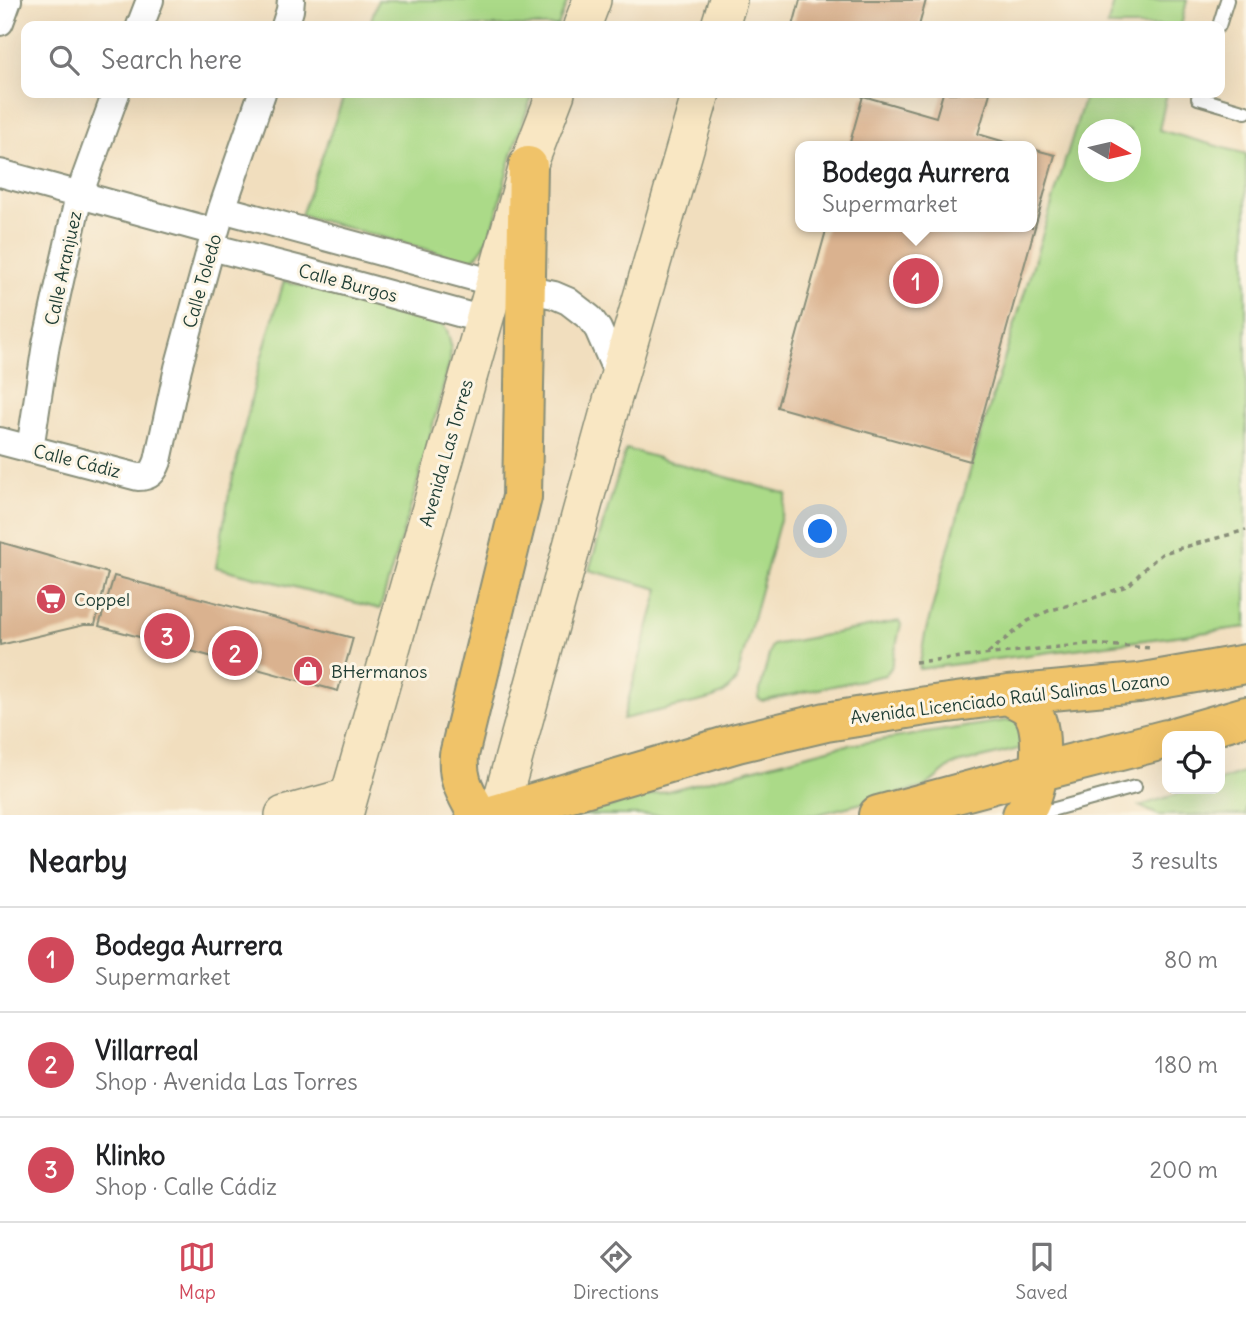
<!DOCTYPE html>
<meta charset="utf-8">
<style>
:root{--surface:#fff;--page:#f6f6f6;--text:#202124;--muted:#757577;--line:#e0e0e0;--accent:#d1495b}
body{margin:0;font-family:Delius,sans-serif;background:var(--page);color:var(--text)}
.controls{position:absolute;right:21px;bottom:21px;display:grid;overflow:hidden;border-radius:14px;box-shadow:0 7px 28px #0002}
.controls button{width:63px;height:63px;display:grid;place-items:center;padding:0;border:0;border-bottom:2px solid var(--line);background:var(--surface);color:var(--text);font:35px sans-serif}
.compass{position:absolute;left:1078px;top:119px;width:63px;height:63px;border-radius:50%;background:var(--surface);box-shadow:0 7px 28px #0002;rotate:98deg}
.you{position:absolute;left:821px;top:532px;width:24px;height:24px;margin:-18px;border:5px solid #fff;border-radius:50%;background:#1a73e8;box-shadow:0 0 0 10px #1a73e833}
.badge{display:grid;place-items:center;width:46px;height:46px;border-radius:50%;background:var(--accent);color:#fff;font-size:23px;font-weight:700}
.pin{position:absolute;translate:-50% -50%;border:4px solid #fff;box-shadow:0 2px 7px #0006}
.popup{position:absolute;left:795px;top:141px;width:242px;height:91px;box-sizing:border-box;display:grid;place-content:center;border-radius:14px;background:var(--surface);filter:drop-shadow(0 2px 5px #0005);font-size:23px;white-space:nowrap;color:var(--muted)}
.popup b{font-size:26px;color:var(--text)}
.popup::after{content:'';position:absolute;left:50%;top:100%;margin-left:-14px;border:14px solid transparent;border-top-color:var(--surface)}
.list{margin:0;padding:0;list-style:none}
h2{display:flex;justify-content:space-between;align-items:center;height:91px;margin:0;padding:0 28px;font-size:30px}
h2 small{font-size:23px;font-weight:400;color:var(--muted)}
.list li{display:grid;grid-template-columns:46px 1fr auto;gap:21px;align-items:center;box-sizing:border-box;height:105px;padding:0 28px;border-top:2px solid var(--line)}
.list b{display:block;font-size:26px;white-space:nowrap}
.list p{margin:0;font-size:23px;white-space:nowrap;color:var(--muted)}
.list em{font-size:23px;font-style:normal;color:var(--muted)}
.icon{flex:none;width:38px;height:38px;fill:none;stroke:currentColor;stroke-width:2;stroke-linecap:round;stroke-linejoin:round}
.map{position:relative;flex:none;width:1246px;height:815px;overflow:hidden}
.search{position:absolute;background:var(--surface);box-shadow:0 7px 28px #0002;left:21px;right:21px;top:21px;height:77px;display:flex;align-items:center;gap:18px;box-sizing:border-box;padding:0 24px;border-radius:14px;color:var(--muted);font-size:26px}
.sheet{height:406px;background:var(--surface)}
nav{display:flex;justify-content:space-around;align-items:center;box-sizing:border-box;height:98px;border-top:2px solid var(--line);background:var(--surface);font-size:19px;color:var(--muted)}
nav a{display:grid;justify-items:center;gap:4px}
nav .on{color:var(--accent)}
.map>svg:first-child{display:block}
</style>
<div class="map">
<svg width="1246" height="815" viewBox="0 0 1246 815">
<rect width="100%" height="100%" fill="#fcf5e5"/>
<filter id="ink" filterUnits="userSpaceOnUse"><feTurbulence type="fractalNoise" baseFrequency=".0143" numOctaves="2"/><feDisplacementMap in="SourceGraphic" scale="14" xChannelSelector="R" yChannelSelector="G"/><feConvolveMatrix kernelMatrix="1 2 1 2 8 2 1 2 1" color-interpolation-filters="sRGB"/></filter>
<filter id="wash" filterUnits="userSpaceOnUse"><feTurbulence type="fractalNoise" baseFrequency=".00686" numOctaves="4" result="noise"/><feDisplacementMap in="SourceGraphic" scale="28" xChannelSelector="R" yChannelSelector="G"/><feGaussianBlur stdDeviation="1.57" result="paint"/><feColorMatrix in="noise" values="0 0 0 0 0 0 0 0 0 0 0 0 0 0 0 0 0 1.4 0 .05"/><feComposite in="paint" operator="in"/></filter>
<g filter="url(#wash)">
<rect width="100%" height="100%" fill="#f1debe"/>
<!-- green -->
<path fill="#abda88" stroke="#658c5e" stroke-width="2" fill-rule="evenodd" d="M378,0H568L558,26H369Z
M1115,0H1187L1181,26H1107Z
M345,93H533C525,116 516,140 509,165C500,193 497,239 473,259L465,260L301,215Z
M1086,93H1167L1159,130L1246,154V627L919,669L925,634L974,457ZM1088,130H1130V172H1088Z
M284,281L434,320L443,325L447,330L451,346L450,361L415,492L380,609L216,567L229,494L259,366Z
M626,449L787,494L736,681L724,693L711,699L623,719L659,589L589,570Z
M899,621L901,624L891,668L885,675L762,701L758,698L771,647L773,645Z
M1023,718L1027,747L952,765L925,787L815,815H576L836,747Z
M1246,772V815H1158L1139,806L1194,789H1220V781Z"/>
<g id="blocks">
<!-- building -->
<path fill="#dab28f" d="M800,0H926L919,26H793Z
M943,93H990L978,134L1019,146H849L863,96L936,117Z
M1032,149L1055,155L970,461L777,407L827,227H1032Z
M0,542L108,573L95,625H84L0,645Z
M114,576L353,638L338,691L99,626Z"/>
</g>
</g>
<g filter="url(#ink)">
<use href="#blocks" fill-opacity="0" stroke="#888e79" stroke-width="2"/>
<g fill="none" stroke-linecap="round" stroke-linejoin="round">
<!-- lane casing -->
<g stroke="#888e79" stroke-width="16">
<path id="lane" d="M1219,26L1227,0
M1200,93L1198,98L1246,112
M1033,815L1135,787"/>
</g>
<!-- street casing -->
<g stroke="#888e79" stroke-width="30">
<path id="street" d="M0,22L8,0
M140,26L150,0
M285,26L290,10L291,0
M0,173L215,232
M222,209L495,283L554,295L568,301L590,318L598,329L619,377
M211,247L309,272L484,320
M0,441L138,477C150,477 154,472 158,461L178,368L211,247L222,209L262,93
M30,449L46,344L79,195L116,93"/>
</g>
<!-- secondary casing -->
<g stroke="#888e79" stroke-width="40">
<path id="secondary" d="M582,26L592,0
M720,26L728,0
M284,815L348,797
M344,815L528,166L556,93
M498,815L608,415L701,93"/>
</g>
<!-- primary casing -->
<g stroke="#888e79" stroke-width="42">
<path id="primary" d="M1008,695C1016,700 1026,703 1031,710C1048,730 1039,797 1022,815
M1177,736L1246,716
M478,815C466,792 457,782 459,755L522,497L528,166
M492,815L737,743L826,722L926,706L1008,695L1138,683L1246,664
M878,815L1038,772L1167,739"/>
</g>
<!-- path -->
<path stroke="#888e79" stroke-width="3.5" stroke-dasharray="5 5" stroke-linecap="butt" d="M988,653L1028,621L1048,611L1091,599L1129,585L1146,567L1163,553L1246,530
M915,662L1087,644L1153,648"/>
<!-- lane -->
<use href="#lane" stroke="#fff" stroke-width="12"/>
<!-- street -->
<use href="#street" stroke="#fff" stroke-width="26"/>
<!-- secondary -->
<use href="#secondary" stroke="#f9e7c3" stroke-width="37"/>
<!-- primary -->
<use href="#primary" stroke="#f0c369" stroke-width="38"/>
</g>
</g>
<!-- icons -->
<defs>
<g id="supermarket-disc" transform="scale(1.575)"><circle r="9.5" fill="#d1495b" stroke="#fcf5e5"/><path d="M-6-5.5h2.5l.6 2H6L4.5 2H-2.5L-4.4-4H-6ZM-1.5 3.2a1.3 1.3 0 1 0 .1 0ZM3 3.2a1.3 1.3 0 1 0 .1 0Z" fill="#fff"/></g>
<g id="shop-disc" transform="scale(1.575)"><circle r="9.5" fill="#d1495b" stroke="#fcf5e5"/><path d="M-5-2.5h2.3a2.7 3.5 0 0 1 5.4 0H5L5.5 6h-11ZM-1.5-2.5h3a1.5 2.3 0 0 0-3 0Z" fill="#fff"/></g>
</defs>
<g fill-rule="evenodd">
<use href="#supermarket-disc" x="51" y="599"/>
<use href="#shop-disc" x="308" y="671"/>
</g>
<g text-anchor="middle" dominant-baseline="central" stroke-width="6" stroke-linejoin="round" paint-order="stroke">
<!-- street labels -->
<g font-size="18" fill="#1f3d34" stroke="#fcf5e5">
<text transform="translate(63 268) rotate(-78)">Calle Aranjuez</text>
<text transform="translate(202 281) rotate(-74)">Calle Toledo</text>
<text transform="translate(348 283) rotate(15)">Calle Burgos</text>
<text transform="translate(446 453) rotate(-74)">Avenida Las Torres</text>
<text transform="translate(77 461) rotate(14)">Calle Cádiz</text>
<text transform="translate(1010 698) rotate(-7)">Avenida Licenciado Raúl Salinas Lozano</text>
</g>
<!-- poi labels -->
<g font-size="18" fill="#1f3d34" stroke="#fcf5e5" text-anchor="start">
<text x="74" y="599">Coppel</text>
<text x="331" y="671">BHermanos</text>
</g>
</g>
</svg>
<div class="controls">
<button><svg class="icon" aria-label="locate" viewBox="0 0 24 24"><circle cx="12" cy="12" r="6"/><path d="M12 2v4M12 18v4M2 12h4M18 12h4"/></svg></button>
</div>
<svg class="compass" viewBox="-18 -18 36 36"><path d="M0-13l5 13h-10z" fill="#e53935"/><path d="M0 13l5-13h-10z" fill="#757577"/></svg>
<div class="you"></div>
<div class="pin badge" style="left:916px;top:281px">1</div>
<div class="popup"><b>Bodega Aurrera</b>Supermarket</div>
<div class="pin badge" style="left:235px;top:653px">2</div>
<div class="pin badge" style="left:167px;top:636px">3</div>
<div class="search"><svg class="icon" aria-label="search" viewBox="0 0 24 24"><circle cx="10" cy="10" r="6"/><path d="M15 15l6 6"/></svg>Search here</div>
</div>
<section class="sheet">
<h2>Nearby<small>3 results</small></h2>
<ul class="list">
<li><span class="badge">1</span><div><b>Bodega Aurrera</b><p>Supermarket</p></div><em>80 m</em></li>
<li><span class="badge">2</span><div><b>Villarreal</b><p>Shop · Avenida Las Torres</p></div><em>180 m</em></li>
<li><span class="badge">3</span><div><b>Klinko</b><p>Shop · Calle Cádiz</p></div><em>200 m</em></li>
</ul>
</section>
<nav>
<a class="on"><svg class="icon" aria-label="map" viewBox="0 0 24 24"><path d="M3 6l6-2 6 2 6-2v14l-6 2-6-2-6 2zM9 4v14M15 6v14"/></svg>Map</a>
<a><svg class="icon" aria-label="directions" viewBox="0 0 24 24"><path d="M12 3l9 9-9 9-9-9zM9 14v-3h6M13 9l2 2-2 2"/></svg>Directions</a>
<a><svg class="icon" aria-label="saved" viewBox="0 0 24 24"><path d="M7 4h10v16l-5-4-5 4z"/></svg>Saved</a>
</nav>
